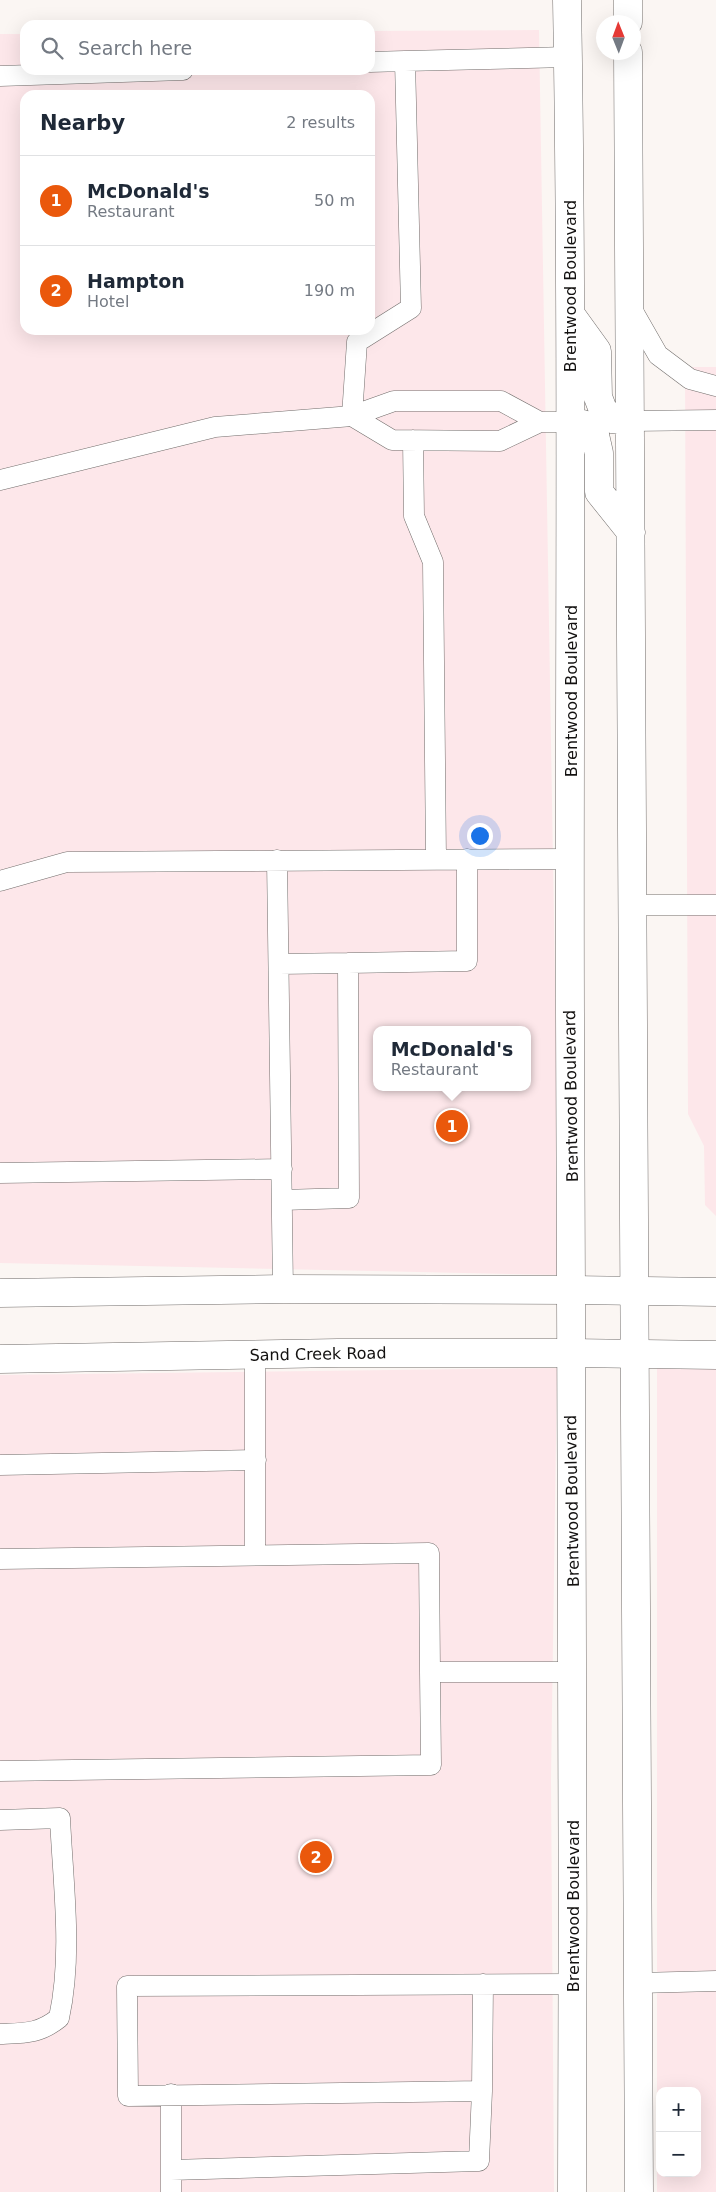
<!DOCTYPE html>
<meta charset="utf-8">
<style>
:root{--surface:#fff;--page:#f6f6f7;--text:#1f2937;--muted:#747a83;--line:#e0e1e3;--accent:#ea580c}
body{margin:0;font-family:"DejaVu Sans",sans-serif;background:var(--page);color:var(--text)}
.controls{position:absolute;right:15px;bottom:15px;display:grid;overflow:hidden;border-radius:10px;box-shadow:0 5px 20px #0002}
.controls button{width:45px;height:45px;display:grid;place-items:center;padding:0;border:0;border-bottom:1px solid var(--line);background:var(--surface);color:var(--text);font:25px sans-serif}
.compass{position:absolute;left:596px;top:15px;width:45px;height:45px;border-radius:50%;background:var(--surface);box-shadow:0 5px 20px #0002;rotate:359deg}
.you{position:absolute;left:479px;top:835px;width:18px;height:18px;margin:-12px;border:4px solid #fff;border-radius:50%;background:#1a73e8;box-shadow:0 0 0 8px #1a73e833}
.badge{display:grid;place-items:center;width:32px;height:32px;border-radius:50%;background:var(--accent);color:#fff;font-size:16px;font-weight:700}
.pin{position:absolute;translate:-50% -50%;border:2px solid #fff;box-shadow:0 1px 5px #0006}
.popup{position:absolute;left:373px;top:1026px;width:158px;height:65px;box-sizing:border-box;display:grid;place-content:center;border-radius:10px;background:var(--surface);filter:drop-shadow(0 1px 4px #0005);font-size:16px;white-space:nowrap;color:var(--muted)}
.popup b{font-size:19px;color:var(--text)}
.popup::after{content:'';position:absolute;left:50%;top:100%;margin-left:-10px;border:10px solid transparent;border-top-color:var(--surface)}
.list{margin:0;padding:0;list-style:none}
h2{display:flex;justify-content:space-between;align-items:center;height:65px;margin:0;padding:0 20px;font-size:21px}
h2 small{font-size:16px;font-weight:400;color:var(--muted)}
.list li{display:grid;grid-template-columns:32px 1fr auto;gap:15px;align-items:center;box-sizing:border-box;height:90px;padding:0 20px;border-top:1px solid var(--line)}
.list b{display:block;font-size:19px;white-space:nowrap}
.list p{margin:0;font-size:16px;white-space:nowrap;color:var(--muted)}
.list em{font-size:16px;font-style:normal;color:var(--muted)}
.icon{flex:none;width:28px;height:28px;fill:none;stroke:currentColor;stroke-width:2;stroke-linecap:round;stroke-linejoin:round}
.map{position:relative;flex:none;width:716px;height:2192px;overflow:hidden}
.search{position:absolute;background:var(--surface);box-shadow:0 5px 20px #0002;left:20px;top:20px;width:355px;height:55px;display:flex;align-items:center;gap:12px;box-sizing:border-box;padding:0 18px;border-radius:15px;color:var(--muted);font-size:19px}
.panel{position:absolute;background:var(--surface);box-shadow:0 5px 20px #0002;left:20px;top:90px;width:355px;height:245px;border-radius:15px}
.map>svg:first-child{display:block}
</style>
<div class="map">
<svg width="716" height="2192" viewBox="0 0 716 2192">
<rect width="100%" height="100%" fill="#fbf6f3"/>
<!-- commercial -->
<path fill="#fde7ea" fill-rule="evenodd" d="M539,30L560,1275L0,1263V34H25V70H370V31ZM25,95H370V330H25ZM377,1030H527V1087H377Z
M685,367H716V1216L705,1205L704,1146L688,1114Z
M557,1368L551,1780L554,2192H0V1375Z
M657,1368H716V2192H657ZM660,2091H697V2173H660Z"/>
<g fill="none" stroke-linecap="round" stroke-linejoin="round">
<!-- service casing -->
<g stroke="#716d6b" stroke-width="21">
<path id="service" d="M405,61L568,57
M0,76L183,70
M630,306L658,355L690,379L716,386
M352,416L357,342L411,308L405,61L370,62
M352,416L392,440L500,441L540,422H570
M631,421L716,420
M413,440L414,516L433,562L436,859
M0,480L215,427L352,416L394,401H501L540,422
M277,860L283,1289
M0,881L67,862L571,859
M633,905H716
M279,964L348,963
M0,1173L282,1169
M282,1200L349,1198L348,963L467,961V859
M255,1354V1555
M0,1465L256,1460
M0,1559L429,1553L430,1672
M0,1771L431,1765L430,1672H573
M0,1820L60,1818C63,1884 73,1954 59,2018C39,2034 25,2033 0,2034
M638,1983L716,1981
M483,1984L482,2091L128,2096L127,1986L573,1984
M171,2170L479,2161L482,2091
M171,2192V2094"/>
</g>
<!-- tertiary casing -->
<g stroke="#716d6b" stroke-width="29">
<path id="tertiary" d="M572,1290L716,1292
M571,1353L716,1355"/>
</g>
<!-- secondary casing -->
<g stroke="#716d6b" stroke-width="29">
<path id="secondary" d="M0,1293L283,1289L572,1290
M0,1359L338,1353H571"/>
</g>
<!-- primary casing -->
<g stroke="#716d6b" stroke-width="29">
<path id="primary" d="M567,0C573,338 569,676 570,1013C571,1406 574,1799 572,2192
M628,0V22
M628,52L639,2192
M571,315L597,351L598,397L603,410L612,419L631,421
M570,422L583,424L595,435L599,453V492L631,532"/>
</g>
<!-- service -->
<use href="#service" stroke="#fff" stroke-width="20"/>
<!-- tertiary -->
<use href="#tertiary" stroke="#fff" stroke-width="28"/>
<!-- secondary -->
<use href="#secondary" stroke="#fff" stroke-width="28"/>
<!-- primary -->
<use href="#primary" stroke="#fff" stroke-width="28"/>
</g>
<g text-anchor="middle" dominant-baseline="central" stroke-width="5" stroke-linejoin="round" paint-order="stroke">
<!-- street labels -->
<g font-size="16" fill="#131110" stroke="#fff">
<text transform="translate(570 286) rotate(-90)">Brentwood Boulevard</text>
<text transform="translate(571 691) rotate(-90)">Brentwood Boulevard</text>
<text transform="translate(571 1096) rotate(-91)">Brentwood Boulevard</text>
<text transform="translate(318 1354) rotate(-1)">Sand Creek Road</text>
<text transform="translate(572 1501) rotate(-91)">Brentwood Boulevard</text>
<text transform="translate(573 1906) rotate(-90)">Brentwood Boulevard</text>
</g>
</g>
</svg>
<div class="controls">
<button>+</button>
<button>−</button>
</div>
<svg class="compass" viewBox="-18 -18 36 36"><path d="M0-13l5 13h-10z" fill="#e53935"/><path d="M0 13l5-13h-10z" fill="#747a83"/></svg>
<div class="you"></div>
<div class="pin badge" style="left:452px;top:1126px">1</div>
<div class="popup"><b>McDonald's</b>Restaurant</div>
<div class="pin badge" style="left:316px;top:1857px">2</div>
<div class="search"><svg class="icon" aria-label="search" viewBox="0 0 24 24"><circle cx="10" cy="10" r="6"/><path d="M15 15l6 6"/></svg>Search here</div>
<section class="panel">
<h2>Nearby<small>2 results</small></h2>
<ul class="list">
<li><span class="badge">1</span><div><b>McDonald's</b><p>Restaurant</p></div><em>50 m</em></li>
<li><span class="badge">2</span><div><b>Hampton</b><p>Hotel</p></div><em>190 m</em></li>
</ul>
</section>
</div>
